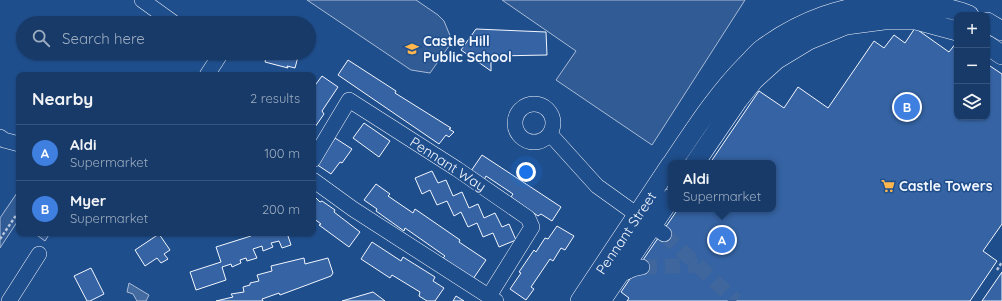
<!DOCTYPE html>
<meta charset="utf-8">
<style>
:root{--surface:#173a69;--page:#244571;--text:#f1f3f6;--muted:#9eadc0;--line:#36547d;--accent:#e69b98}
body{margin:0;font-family:Quicksand,sans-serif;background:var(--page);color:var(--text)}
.controls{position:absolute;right:12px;top:12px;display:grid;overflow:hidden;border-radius:8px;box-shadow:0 1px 3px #0004}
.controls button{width:36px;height:36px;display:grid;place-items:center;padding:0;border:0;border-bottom:1px solid var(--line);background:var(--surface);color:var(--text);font:20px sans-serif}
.you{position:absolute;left:526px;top:172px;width:14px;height:14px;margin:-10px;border:3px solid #fff;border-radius:50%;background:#1a73e8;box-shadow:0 0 0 6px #1a73e833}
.badge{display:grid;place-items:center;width:26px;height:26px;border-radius:50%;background:var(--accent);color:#fff;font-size:13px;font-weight:700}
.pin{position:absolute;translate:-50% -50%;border:2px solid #fff;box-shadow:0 1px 4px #0006}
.popup{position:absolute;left:668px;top:160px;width:108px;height:52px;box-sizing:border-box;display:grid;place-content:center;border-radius:8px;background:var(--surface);filter:drop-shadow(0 1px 3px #0005);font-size:13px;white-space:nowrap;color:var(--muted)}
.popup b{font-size:15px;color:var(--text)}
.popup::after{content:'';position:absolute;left:50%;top:100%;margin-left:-8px;border:8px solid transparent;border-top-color:var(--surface)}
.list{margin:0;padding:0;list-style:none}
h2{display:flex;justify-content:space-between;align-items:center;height:52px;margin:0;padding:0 16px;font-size:17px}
h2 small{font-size:13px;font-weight:400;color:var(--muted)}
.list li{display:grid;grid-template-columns:26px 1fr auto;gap:12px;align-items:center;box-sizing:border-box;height:56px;padding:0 16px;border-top:1px solid var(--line)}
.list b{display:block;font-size:15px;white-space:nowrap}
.list p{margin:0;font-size:13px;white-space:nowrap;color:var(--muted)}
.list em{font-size:13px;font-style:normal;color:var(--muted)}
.icon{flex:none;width:22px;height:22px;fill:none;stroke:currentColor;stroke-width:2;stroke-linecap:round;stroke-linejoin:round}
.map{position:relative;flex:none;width:1002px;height:301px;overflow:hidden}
.search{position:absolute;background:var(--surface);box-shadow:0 1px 3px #0004;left:16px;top:16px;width:300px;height:44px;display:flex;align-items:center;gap:10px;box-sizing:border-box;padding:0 14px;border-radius:22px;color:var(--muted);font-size:15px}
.panel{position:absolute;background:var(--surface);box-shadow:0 1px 3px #0004;left:16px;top:72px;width:300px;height:164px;border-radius:8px}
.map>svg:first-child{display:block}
</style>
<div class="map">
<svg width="1002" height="301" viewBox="0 0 1002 301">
<rect width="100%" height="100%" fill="#1f4e8c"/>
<!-- built -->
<path fill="#305b95" stroke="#a8bbd7" d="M307,0H416L438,15L444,21L451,38L449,46L430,73L411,70Z
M502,0H745L652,145L556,80L576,51Z
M19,190V223L17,222L0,248V218Z
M34,233H50L45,241Z"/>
<!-- water -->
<path fill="#446ba0" stroke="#a8bbd7" d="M129,283L149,295L146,301H137L133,294L127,292Z"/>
<!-- building -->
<path fill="#3563a3" stroke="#f2f6ff" d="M915,28L949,52L956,43L957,44V117H987V64L1002,74V224L983,251L997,261L970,301H627L629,298L621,292L678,209H773V163H710L759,91L784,108L798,87L828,108L874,41L884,48L894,35L905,43Z
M476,29L546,32L547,55L496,56V60H491V71L461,50Z
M267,53H299L295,68L287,66L288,68L265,62Z
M348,60L396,91L395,93L451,128L449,129L454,132L449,137L446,135L439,144L338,75Z
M322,76L338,87L322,111L324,114L313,130V88Z
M364,123L390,141L379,157L353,138Z
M335,138L352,149L342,163L340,162L331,174L316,164L325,153Z
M482,155L561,207L552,221L541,214L538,216L511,197L513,194L486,176L484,180L471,171Z
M432,171L438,183L446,180L453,196L462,192L469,208L478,204L484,218L495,213L502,227L509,224L516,240L499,247L493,233L483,237L477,223L468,227L461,212L454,216L447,201L437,205L430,190L422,194L415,178Z
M376,184L390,194L388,196L413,213L415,209L460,240L459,242L486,260L473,279L443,258L445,256L405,228L404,231L376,211L377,209L364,200Z
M313,195L320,202L322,201L335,210L334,212L360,232L349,247L319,225L321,224L313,218Z
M557,226L574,236L565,250L561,248L553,261L550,259L531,287L534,289L526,300L510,289L521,273L519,272L534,250L536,252L545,238L548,239Z
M250,233H287L291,245L282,248L279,241L271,243L273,247L263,251L262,246L253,249L257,258L247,261L246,258L240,260L241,263L232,267L231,264L222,267L226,280L196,290L190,272L221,262L216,247L251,236Z
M159,234L170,250L164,254L168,259L161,263L157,258L145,266L135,250Z
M372,242L401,261L403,257L435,277L433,281L444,288L435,301H427L419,296L420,292L392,275L390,278L361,259Z
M304,258L305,264L328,258L333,273L331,276L280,295L279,293L262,299L263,301H216L233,297L231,294L244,292L243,287L250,285V283L259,281L257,275L272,271L271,266Z
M91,268L104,294L90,301H87L74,276Z
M1002,272V301H982Z
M373,292L385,301H342Z
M456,296L464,301H453Z"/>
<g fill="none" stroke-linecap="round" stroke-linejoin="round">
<!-- minor-tunnel -->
<path stroke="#3f679d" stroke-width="15" stroke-dasharray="15 8" stroke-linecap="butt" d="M664,234L736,301
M642,267L698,265"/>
<!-- minor casing -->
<g stroke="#f2f6ff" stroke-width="16">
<path id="minor" d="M142,0L174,23
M207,75L220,55L217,53
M515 123a19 19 0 1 1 38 0a19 19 0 1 1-38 0Z
M550,134L597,186L664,234
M0,137L4,140L19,144
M313,160L349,100L457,169L528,218L532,227L489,296
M313,180L353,209L496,301
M618,276L633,269L642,267
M9,301L39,254"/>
</g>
<!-- major casing -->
<g stroke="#f2f6ff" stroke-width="20">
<path id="major" d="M987,22L1002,31
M987,45L1002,55
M672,163C695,129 718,93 747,64C752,59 757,53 762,49C800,21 845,4 892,4C918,4 944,5 969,15
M695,163L738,100L754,80L776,60L809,40L846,25L884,20H916L957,31
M580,301L671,164
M601,301L671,198"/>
</g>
<!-- path -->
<path stroke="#b3c4dc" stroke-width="2.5" stroke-dasharray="3 2" stroke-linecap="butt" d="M0,239L19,211
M997,270L1002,262"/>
<!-- minor -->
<use href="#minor" stroke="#1f4e8c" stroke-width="15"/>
<!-- major -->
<use href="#major" stroke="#1f4e8c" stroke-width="19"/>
</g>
<!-- icons -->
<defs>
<g id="school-bare" transform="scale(1.08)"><path d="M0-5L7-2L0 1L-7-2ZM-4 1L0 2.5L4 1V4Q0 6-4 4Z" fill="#ffb74d" stroke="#1f4e8c" stroke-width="2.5" paint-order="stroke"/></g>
<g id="supermarket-bare" transform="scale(1.08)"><path d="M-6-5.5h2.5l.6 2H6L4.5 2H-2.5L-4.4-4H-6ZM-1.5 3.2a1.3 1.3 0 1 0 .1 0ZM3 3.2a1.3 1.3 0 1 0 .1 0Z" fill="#ffb74d" stroke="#1f4e8c" stroke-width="2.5" paint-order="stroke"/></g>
</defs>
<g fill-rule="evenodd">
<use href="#school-bare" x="412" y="49"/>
<use href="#supermarket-bare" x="888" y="186"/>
</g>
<g text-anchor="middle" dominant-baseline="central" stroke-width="3" stroke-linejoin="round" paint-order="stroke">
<!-- poi labels -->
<g font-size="14" font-weight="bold" fill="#f2f6ff" stroke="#1f4e8c" text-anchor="start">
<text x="423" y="41">Castle Hill<tspan x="423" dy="16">Public School</tspan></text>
<text x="899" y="186">Castle Towers</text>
</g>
<!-- street labels -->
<g font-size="14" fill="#f2f6ff" stroke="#1f4e8c">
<text transform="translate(448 164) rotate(33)">Pennant Way</text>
<text transform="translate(626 233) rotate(-56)">Pennant Street</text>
</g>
</g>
</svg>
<div class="controls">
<button>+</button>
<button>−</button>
<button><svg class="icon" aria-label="layers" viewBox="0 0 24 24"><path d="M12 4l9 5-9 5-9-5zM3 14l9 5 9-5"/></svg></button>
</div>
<div class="you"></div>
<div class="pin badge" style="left:722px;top:240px;background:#3f7fe0">A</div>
<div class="popup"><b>Aldi</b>Supermarket</div>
<div class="pin badge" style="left:907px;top:107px;background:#3f7fe0">B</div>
<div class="search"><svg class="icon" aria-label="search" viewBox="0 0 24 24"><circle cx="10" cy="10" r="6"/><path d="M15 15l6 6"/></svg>Search here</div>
<section class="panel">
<h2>Nearby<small>2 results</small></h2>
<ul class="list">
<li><span class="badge" style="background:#3f7fe0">A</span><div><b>Aldi</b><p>Supermarket</p></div><em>100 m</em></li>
<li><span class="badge" style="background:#3f7fe0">B</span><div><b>Myer</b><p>Supermarket</p></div><em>200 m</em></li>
</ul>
</section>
</div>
